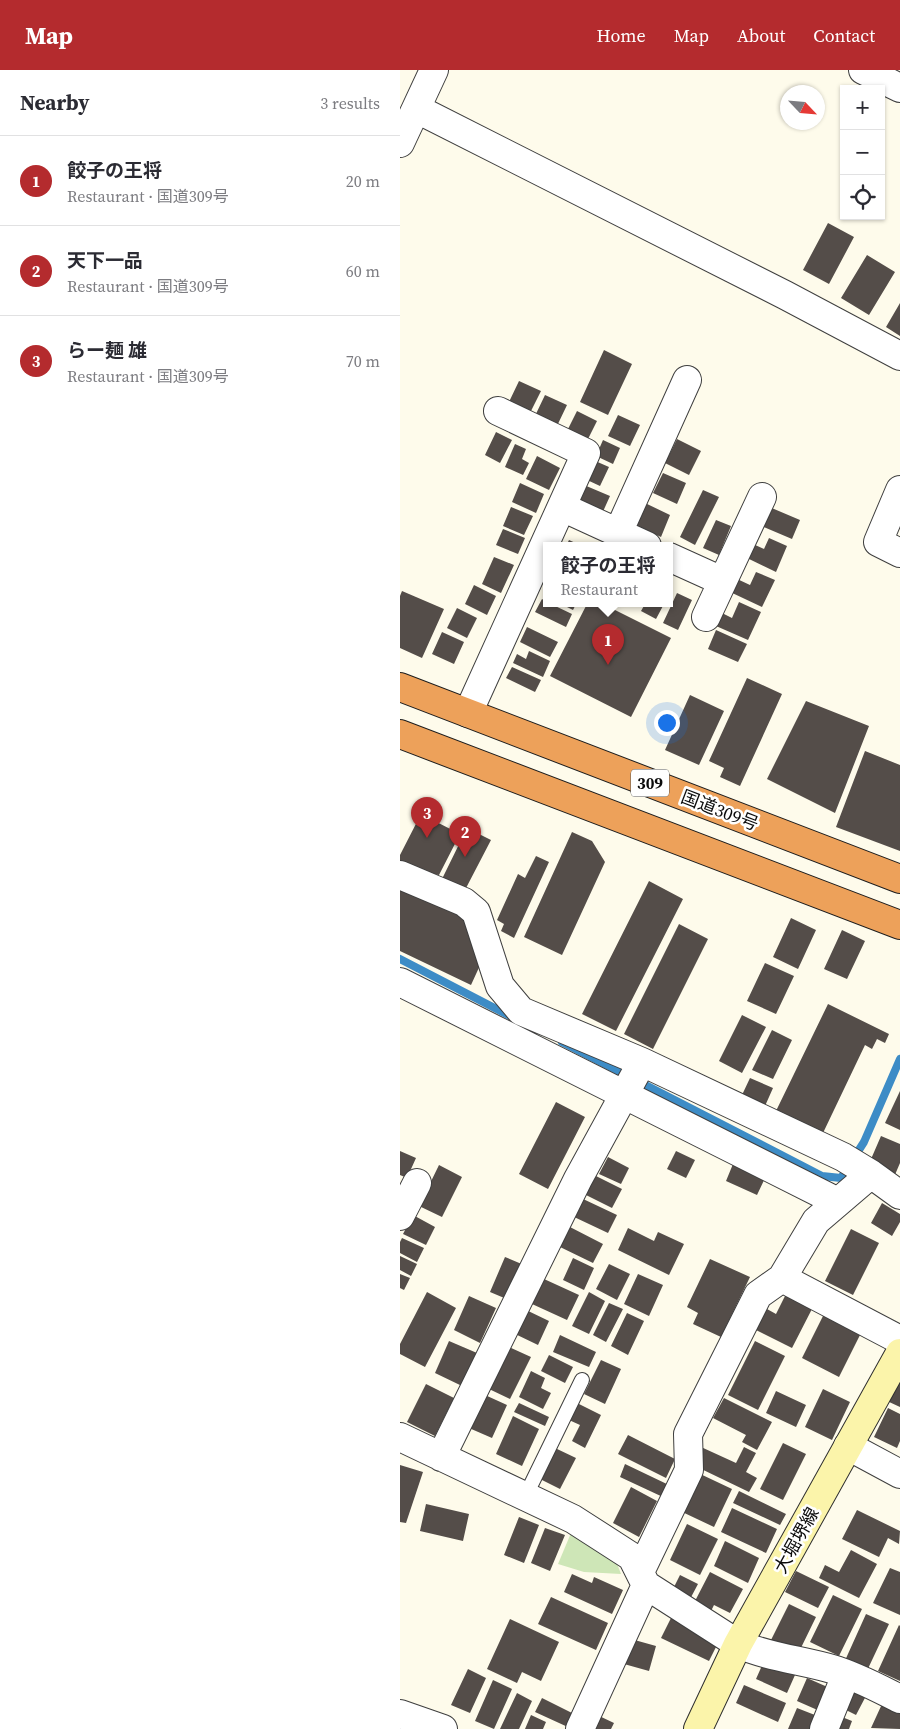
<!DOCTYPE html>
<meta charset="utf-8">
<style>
:root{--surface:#fff;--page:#f7f7f7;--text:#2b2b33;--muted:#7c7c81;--line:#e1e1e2;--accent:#b42b2e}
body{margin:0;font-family:"Source Serif 4","Noto Sans JP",serif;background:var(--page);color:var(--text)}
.controls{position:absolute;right:15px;top:15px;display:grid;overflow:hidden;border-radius:0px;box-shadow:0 1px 4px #0004}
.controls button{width:45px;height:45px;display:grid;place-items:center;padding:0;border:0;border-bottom:1px solid var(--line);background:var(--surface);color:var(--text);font:25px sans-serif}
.compass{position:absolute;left:380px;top:15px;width:45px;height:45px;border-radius:50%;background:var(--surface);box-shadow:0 1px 4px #0004;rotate:116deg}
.you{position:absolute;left:266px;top:652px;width:18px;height:18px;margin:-12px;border:4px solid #fff;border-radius:50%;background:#1a73e8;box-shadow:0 0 0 8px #1a73e833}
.badge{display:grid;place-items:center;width:32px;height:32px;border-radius:50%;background:var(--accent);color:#fff;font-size:16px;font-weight:700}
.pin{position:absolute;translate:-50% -41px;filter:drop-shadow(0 1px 2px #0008)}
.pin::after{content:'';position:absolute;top:26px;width:18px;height:15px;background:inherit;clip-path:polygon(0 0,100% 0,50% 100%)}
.popup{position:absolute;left:143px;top:472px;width:130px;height:65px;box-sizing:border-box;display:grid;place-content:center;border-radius:0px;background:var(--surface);filter:drop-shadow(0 1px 4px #0005);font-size:16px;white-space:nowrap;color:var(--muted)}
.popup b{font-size:19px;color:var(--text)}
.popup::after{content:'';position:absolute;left:50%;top:100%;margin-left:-10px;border:10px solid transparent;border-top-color:var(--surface)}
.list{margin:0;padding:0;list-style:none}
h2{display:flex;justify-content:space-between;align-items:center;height:65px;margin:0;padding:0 20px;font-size:21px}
h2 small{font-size:16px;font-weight:400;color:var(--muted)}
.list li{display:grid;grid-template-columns:32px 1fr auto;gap:15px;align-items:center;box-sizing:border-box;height:90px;padding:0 20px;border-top:1px solid var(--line)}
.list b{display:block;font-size:19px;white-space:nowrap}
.list p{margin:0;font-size:16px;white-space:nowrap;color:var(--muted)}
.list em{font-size:16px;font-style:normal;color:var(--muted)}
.icon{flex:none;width:28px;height:28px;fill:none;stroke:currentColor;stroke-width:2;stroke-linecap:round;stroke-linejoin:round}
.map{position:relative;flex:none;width:500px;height:1659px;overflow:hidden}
header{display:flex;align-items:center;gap:30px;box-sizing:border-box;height:70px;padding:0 25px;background:var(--accent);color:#fff}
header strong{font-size:24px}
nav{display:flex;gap:28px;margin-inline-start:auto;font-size:18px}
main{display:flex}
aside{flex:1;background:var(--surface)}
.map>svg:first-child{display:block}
</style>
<header>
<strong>Map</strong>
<nav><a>Home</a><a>Map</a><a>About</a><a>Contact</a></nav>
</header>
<main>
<aside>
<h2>Nearby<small>3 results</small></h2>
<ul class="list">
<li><span class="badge">1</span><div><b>餃子の王将</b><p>Restaurant · 国道309号</p></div><em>20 m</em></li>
<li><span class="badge">2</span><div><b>天下一品</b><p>Restaurant · 国道309号</p></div><em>60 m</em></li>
<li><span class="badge">3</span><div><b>らー麺 雄</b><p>Restaurant · 国道309号</p></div><em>70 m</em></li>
</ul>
</aside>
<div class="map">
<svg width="500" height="1659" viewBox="0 0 500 1659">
<rect width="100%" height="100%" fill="#fefbeb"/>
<!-- green -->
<path fill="#cee6b7" d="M171,1463L213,1483L221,1504L184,1502L158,1494Z"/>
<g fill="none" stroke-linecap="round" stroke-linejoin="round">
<!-- stream -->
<path stroke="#3d8cc6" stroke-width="8" d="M0,889L114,948
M162,972L422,1106L441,1108L464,1072L500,989"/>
</g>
<!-- building -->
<path fill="#544d49" d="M428,153L454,167L429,214L403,200Z
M467,185L495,202L469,245L441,228Z
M500,233V266L486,257Z
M204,280L232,294L208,345L180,332Z
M119,311L141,321L128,347L107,336Z
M145,325L167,335L156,358L134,348Z
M177,341L197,351L186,373L166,363Z
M218,345L240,355L230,376L208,366Z
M96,362L112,370L100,393L85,385Z
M277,369L301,381L289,405L265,393Z
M203,370L220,378L213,394L196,386Z
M115,374L126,379L122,389L129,393L123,405L105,397Z
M137,386L160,398L149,420L126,409Z
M193,390L209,397L200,416L185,409Z
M263,403L286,413L277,434L253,423Z
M120,413L144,424L136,443L112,432Z
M184,415L210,426L201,446L175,436Z
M303,420L319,427L295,475L280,467Z
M245,433L270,445L261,467L235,455Z
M367,436L400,450L392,469L359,455Z
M111,437L133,446L124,465L103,456Z
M316,450L331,456L319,485L303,478Z
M103,459L125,468L118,484L96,475Z
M369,468L387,476L376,502L347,488L353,474L364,479Z
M169,470L182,476H166Z
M94,487L114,495L101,523L82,514Z
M356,502L375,510L362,537L328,521L335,508L350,515Z
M74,515L96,526L87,545L65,534Z
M2,521L44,539L22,588L0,578V526Z
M277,523L292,530L278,560L263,553Z
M142,529L147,532V534H151L172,544L166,557L135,542Z
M339,532L361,542L348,570L316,556L322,543L332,548Z
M161,534H176L173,540Z
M187,534H203L271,568L231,647L150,606Z
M245,534H264L256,549L241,541Z
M57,538L77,548L67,568L47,558Z
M127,557L158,572L150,587L120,572Z
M316,560L347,574L338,592L308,579Z
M42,562L64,572L54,594L32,584Z
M129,581L150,591L143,607L113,593L117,584L126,589Z
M112,597L141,610L135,622L106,608Z
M347,608L382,624L340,716L320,707L324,698L309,691Z
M290,625L324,641L299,695L265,680Z
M406,631L469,656L435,743L367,709Z
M465,681L500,695V781L436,757Z
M21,744L60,764L39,805L14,802L0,795V785Z
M67,758L91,770L65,820L42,809Z
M172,762L192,771L205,792L162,885L124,867Z
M136,786L149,792L114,868L101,861L104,854L97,850L118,804L125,808Z
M249,811L283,829L216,961L182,944Z
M0,813L67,846L82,891L71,915L0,881Z
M391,848L416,860L398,899L373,887Z
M279,854L308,869L253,979L224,964Z
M442,860L465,871L447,909L424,899Z
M365,893L394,906L376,944L347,931Z
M428,934L489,964L485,973L477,969L472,979L465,975L423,1063L376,1041Z
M342,945L366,957L342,1003L319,991Z
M372,960L392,970L373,1009L352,1000Z
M350,1008L373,1018L365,1036L342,1025Z
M500,1021V1060L485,1053Z
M156,1032L185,1047L148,1119L119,1104Z
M481,1066L500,1074V1093L494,1107L468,1096Z
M0,1081L16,1088L7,1108L0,1105Z
M276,1081L295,1090L286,1108L267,1099Z
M208,1087L229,1098L221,1114L199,1104Z
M333,1094L365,1108L357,1125L326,1111Z
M39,1095L62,1107L42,1147L19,1136Z
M194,1105L222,1119L212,1138L184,1124Z
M181,1128L217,1145L208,1163L172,1146Z
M482,1133L500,1144V1152L492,1166L471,1153Z
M13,1145L35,1157L26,1175L3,1164Z
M168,1156L203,1174L193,1193L158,1176Z
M228,1158L254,1171L258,1162L284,1174L269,1205L218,1180Z
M451,1159L479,1173L453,1225L425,1211Z
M2,1168L24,1178L17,1192L0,1183V1172Z
M0,1186L17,1194L11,1206L0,1200Z
M105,1187L124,1195L109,1230L90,1222Z
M173,1188L194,1198L184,1220L163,1210Z
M310,1189L350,1207L321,1267L293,1254L298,1243L287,1237Z
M209,1194L230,1204L217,1230L196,1219Z
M0,1204L10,1208L4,1220L0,1218Z
M238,1204L263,1215L249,1246L224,1234Z
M144,1209L179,1225L167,1250L132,1234Z
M27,1222L56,1238L25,1297L0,1284V1274Z
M189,1222L205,1231L189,1264L172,1256Z
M386,1224L413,1237L392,1278L356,1260L367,1239L376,1244Z
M69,1226L96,1238L80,1273L54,1260Z
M209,1233L223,1239L206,1272L193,1265Z
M122,1238L149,1251L138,1275L111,1262Z
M227,1243L244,1251L228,1285L211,1276Z
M424,1244L461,1263L439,1307L402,1288Z
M160,1265L196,1282L189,1297L153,1282Z
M49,1271L77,1283L62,1316L35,1303Z
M355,1271L385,1286L358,1340L328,1325Z
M109,1277L131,1287L110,1329L89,1319Z
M149,1285L173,1297L165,1313L141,1301Z
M201,1290L221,1299L205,1334L184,1324Z
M131,1301L145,1308L141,1318L151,1323L143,1339L119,1327Z
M500,1304V1337L487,1331Z
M26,1314L54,1328L35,1366L7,1352Z
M423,1319L450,1332L432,1370L405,1357Z
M376,1321L406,1335L396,1357L366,1343Z
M85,1325L107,1335L92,1368L69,1358Z
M324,1328L372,1352L357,1380L342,1372L346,1365L313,1348Z
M119,1333L149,1347L145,1356L114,1342Z
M177,1333L201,1345L185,1378L172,1371L180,1355L169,1350Z
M488,1338L500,1344V1371L497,1378L474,1367Z
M113,1346L139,1359L122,1396L96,1384Z
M228,1365L275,1389L266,1408L218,1384Z
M383,1373L406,1384L383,1430L360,1419Z
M301,1377L336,1393L344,1377L356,1383L346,1402L357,1408L349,1422L293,1395Z
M155,1378L176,1388L160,1419L140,1409Z
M225,1394L271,1416L265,1428L220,1407Z
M0,1395L23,1402L6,1453L0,1452Z
M296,1402L332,1419L314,1457L278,1440Z
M231,1417L257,1431L239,1467L213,1453Z
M339,1421L386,1444L380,1455L333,1433Z
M26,1434L69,1444L63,1471L20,1461Z
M332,1438L377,1459L366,1483L321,1462Z
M457,1440L500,1461L499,1474L488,1468L479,1487L442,1469Z
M119,1447L139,1455L124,1493L104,1485Z
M287,1454L318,1469L300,1505L270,1490Z
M145,1458L165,1465L150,1501L131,1493Z
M325,1471L359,1488L348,1513L314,1496Z
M451,1480L477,1494L459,1528L419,1508L425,1495L439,1502Z
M490,1498L500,1502V1545L473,1533Z
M396,1501L429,1517L418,1538L385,1522Z
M310,1502L343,1519L330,1543L314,1535L311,1541L294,1533Z
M172,1504L192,1513L194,1507L223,1520L212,1544L164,1522Z
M280,1505L298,1514L289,1531L271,1523Z
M433,1525L462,1539L439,1586L410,1572Z
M151,1527L208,1553L196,1580L138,1554Z
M389,1534L416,1547L397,1586L370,1572Z
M273,1544L321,1567L309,1591L261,1568Z
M466,1544L489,1554L465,1605L443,1595Z
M110,1549L159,1572L141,1611L122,1602L117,1613L87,1599Z
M499,1555L500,1556V1611L478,1601Z
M231,1569L256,1576L249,1601L224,1594Z
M364,1591L395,1605L387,1623L356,1609Z
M68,1599L86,1608L70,1643L51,1635Z
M407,1608L432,1619L422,1642L397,1631Z
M93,1610L112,1619L94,1659L75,1651Z
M344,1615L386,1633L378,1652L336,1633Z
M451,1615L467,1624L456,1645L440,1637Z
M117,1623L132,1631L119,1659H100Z
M142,1628L176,1645L170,1658L135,1642Z
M482,1634L500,1642V1659L471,1658Z
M397,1638L420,1647L415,1659H388Z
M195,1644L214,1653L211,1659H187Z
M131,1645L146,1652L143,1659H125Z
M437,1645L452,1651L449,1659H432Z"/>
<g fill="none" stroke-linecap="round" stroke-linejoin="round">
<!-- lane casing -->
<g stroke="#3f3f3f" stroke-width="16">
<path id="lane" d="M125,1427L182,1310"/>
</g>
<!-- street casing -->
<g stroke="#3f3f3f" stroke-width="30">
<path id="street" d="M463,0L500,18
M17,39L385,225L500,286
M0,73L34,0
M500,420L478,472L500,483
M162,437L247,476
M218,463L287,310
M269,487L322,511
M306,547L362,427
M68,643L186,383L98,341
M0,805L64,832L76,842L100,916L121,941L242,992
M0,912L438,1132
M0,1146L17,1113
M382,1208L500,1270
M0,1367L173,1449L232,1487L246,1515L338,1574C368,1587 401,1590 432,1599C456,1606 478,1618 500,1629
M448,1376L500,1404
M41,1387L178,1109L242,992L443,1087L471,1104L500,1125
M240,1502L289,1400L288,1364L358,1225L382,1208L416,1151L471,1104
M0,1644L43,1659
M180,1659L246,1515
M424,1659L446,1605"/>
</g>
<!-- secondary casing -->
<g stroke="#2e2e2e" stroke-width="30">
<path id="secondary" d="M298,1659L338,1574L500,1283"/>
</g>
<!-- highway casing -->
<g stroke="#1d1d1d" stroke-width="30">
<path id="highway" d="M0,617L500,809
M0,664L500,855"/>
</g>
<!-- lane -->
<use href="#lane" stroke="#fff" stroke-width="14"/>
<!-- street -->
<use href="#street" stroke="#fff" stroke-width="28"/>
<!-- secondary -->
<use href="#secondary" stroke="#fbf4aa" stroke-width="28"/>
<!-- highway -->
<use href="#highway" stroke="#eda15a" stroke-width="28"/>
</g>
<g text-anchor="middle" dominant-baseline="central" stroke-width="5" stroke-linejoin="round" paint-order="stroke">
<!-- shield labels -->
<rect fill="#fff" stroke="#555" stroke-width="1" x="231" y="699.5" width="38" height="27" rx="4"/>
<g font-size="16" font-weight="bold" fill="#0c0c0c">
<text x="250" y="713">309</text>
</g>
<!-- street labels -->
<g font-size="18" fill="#0c0c0c" stroke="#fff">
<text transform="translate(320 740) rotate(21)">国道309号</text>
<text transform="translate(396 1470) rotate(-61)">大堀堺線</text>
</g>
</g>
</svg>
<div class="controls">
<button>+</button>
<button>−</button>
<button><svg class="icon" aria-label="locate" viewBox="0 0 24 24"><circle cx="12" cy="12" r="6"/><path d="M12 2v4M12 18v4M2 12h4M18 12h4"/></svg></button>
</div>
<svg class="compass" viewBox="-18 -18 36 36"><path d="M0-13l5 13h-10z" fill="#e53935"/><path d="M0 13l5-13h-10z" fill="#7c7c81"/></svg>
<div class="you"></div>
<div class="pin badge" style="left:208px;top:595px">1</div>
<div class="popup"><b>餃子の王将</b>Restaurant</div>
<div class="pin badge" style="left:65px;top:787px">2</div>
<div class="pin badge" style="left:27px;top:768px">3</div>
</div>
</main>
